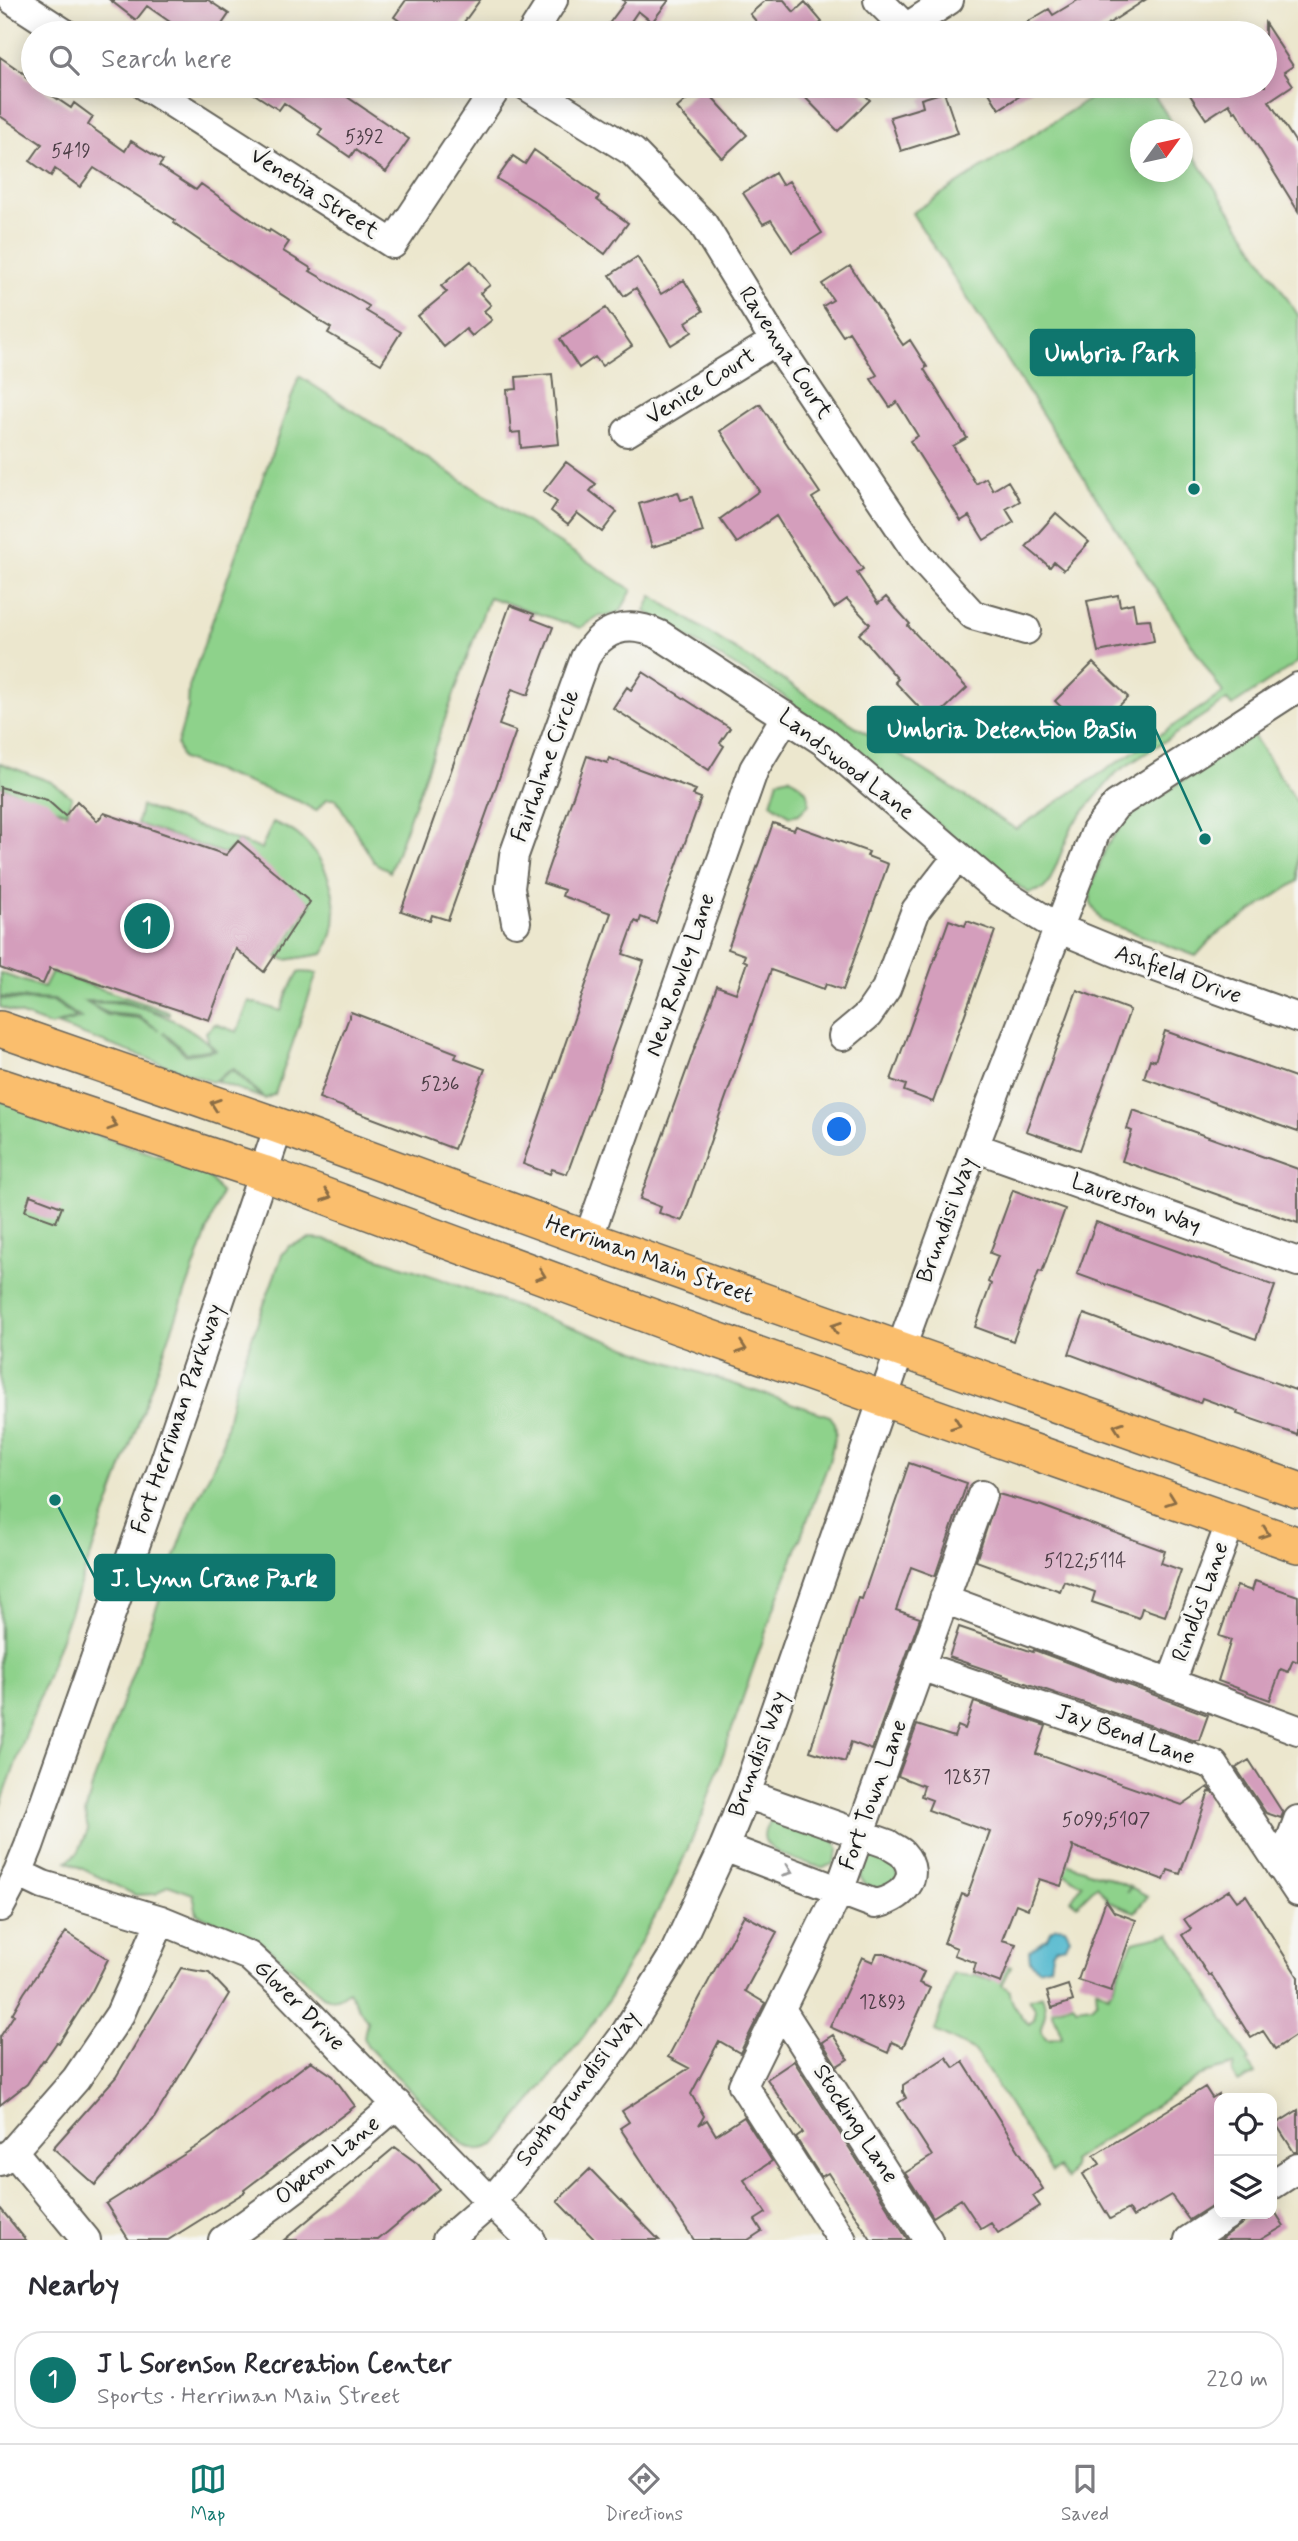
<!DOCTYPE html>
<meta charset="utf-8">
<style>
:root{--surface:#fff;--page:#f2f2f3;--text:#2b2b33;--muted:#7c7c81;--line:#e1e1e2;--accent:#0f766e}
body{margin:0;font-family:Mynerve,sans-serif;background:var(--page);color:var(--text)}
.controls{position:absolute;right:21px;bottom:21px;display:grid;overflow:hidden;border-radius:14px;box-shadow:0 4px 18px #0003}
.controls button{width:63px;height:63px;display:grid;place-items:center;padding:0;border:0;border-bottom:2px solid var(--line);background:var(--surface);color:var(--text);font:35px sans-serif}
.compass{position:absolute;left:1130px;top:119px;width:63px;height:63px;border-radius:50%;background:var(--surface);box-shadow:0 4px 18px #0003;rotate:57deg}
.you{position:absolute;left:840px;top:1130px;width:24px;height:24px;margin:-18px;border:5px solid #fff;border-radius:50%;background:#1a73e8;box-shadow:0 0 0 10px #1a73e833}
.badge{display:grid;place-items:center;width:46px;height:46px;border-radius:50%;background:var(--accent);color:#fff;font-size:23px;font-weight:700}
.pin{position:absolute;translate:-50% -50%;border:4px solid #fff;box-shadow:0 2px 7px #0006}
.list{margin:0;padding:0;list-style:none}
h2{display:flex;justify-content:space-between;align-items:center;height:91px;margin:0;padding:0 28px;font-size:30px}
h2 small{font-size:23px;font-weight:400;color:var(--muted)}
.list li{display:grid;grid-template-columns:46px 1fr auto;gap:21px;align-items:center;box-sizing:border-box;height:98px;margin:0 14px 14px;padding:0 14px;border:2px solid var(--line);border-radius:28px}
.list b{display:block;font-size:26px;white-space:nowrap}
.list p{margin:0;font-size:23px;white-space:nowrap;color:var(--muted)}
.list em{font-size:23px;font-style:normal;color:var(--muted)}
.icon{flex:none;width:38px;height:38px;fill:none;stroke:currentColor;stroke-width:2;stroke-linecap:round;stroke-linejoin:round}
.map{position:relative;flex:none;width:1298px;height:2240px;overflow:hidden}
.search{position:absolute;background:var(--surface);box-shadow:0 4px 18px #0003;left:21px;right:21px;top:21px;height:77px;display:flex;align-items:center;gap:18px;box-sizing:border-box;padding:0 24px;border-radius:38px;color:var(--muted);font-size:26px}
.sheet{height:203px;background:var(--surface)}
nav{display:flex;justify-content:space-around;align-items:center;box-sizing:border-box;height:98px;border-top:2px solid var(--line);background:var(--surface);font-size:19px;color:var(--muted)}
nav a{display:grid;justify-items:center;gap:4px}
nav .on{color:var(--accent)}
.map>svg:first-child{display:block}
</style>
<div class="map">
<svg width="1298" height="2240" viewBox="0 0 1298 2240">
<rect width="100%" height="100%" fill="#f6f6f2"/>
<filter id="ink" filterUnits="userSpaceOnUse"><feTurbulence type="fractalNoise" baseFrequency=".0143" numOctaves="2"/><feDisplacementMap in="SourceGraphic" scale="14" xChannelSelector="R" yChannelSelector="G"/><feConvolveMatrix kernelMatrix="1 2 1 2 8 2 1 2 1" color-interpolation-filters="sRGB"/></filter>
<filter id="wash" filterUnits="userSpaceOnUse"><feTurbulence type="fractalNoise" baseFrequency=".00686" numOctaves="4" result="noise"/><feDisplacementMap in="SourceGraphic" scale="28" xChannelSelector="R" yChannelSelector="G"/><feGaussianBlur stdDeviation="1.57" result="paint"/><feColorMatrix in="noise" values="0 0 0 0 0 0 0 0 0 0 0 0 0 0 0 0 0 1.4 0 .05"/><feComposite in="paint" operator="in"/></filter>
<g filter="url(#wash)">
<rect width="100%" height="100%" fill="#ece7ce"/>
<!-- green -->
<path fill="#8ed28b" stroke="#557754" stroke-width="2" d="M1109,86H1148L1176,129L1140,130V172H1182L1183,139L1298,315V662L1232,706L1227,700L1116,773L1073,824L1049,883L1043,889L1028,893L964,846L782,695L645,611L652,596L1016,829L1223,693L912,213Z
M299,376L632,590L620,612L608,616L600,615L580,628L489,597L390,872L374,862L336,799H327L316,811L298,801L182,759L177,745L188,707L189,687Z
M1253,735L1298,804V881L1214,936L1196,956L1102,921L1091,904L1090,890L1107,845L1127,819L1143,807Z
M0,763L51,782L72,797L67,813L0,786Z
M789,777C800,785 810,789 809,804L799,814L790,816L771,803L778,780Z
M141,806L261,849L273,822C281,826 291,829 298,835C332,863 347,916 323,954L286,960L277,957L311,904L237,842L225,854L137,824Z
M52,972L169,1012V1015L122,1001H84L107,1015L138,1018L159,1030L139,1016L107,1013L88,1003C99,1003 111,1002 121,1003C150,1007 195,1027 213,1049L187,1053L163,1032L186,1055L216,1050L209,1043L206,1032L215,1024L237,1032L249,1001L281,1011L289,989L299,972L317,973L275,1094L265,1099L233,1068L212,1082L56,1025L81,1018L54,1000L0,997V973L44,988Z
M0,999L54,1002L76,1017L51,1026L0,1007Z
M232,1070L262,1098L216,1081Z
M0,1100L206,1173L221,1193L0,1807Z
M310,1239L325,1240L438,1278L653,1357L830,1416L835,1423L836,1432L829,1462L772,1614L700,1821L670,1889L609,1999L584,2036L496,2144C484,2150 478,2151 465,2146L367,2046L364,2037L367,2021L348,1991C339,1998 335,2001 323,1996L273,1952L252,1938L197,1914L193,1894L168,1885L156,1894L135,1895L67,1861L78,1853L88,1830L85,1814L93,1783L192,1510L221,1450L236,1382L282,1255L289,1246Z
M773,1819L787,1820L831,1836L839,1849L833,1864L822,1868C800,1860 742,1850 773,1819Z
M875,1853C889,1857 896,1862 898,1877L886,1889C864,1888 855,1881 863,1858Z
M1041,1854L1103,1876L1102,1878L1104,1876L1130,1887L1127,1892L1131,1887L1148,1896L1135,1912L1106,1901L1107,1898L1097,1885L1077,1905L1071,1900L1082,1884L1066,1875L1050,1870Z
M1170,1934L1250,2061L1247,2062L1255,2074L1238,2083L1232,2073L1234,2065L1207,2072L1072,2161L1073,2167L1067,2179L1059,2168L1052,2172L975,2051L935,2031L953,1974L972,1976L974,1974L991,1980L998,1964L1011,1967L1002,1985L1010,1991C1010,2002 1020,2017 1029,2024L1034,2019L1036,2010L1029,1999L1042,1995C1044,2001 1046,2007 1045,2013C1043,2025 1035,2031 1048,2039L1062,2037L1052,2010L1073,2003L1076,2008L1091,2006L1097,2000L1096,1988L1109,1995L1133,1942Z"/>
<!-- water -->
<path fill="#50b7ce" stroke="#366a75" stroke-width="2" d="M1056,1927L1065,1928L1070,1937L1066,1946L1056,1948L1052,1953L1050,1966L1038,1969L1030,1961L1029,1951L1047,1938L1050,1931Z"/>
<g id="blocks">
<!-- building -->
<path fill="#d49ebc" d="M110,0H208L229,14L216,33H186L147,6L136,20Z
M406,0H480L456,33H393L401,22L394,17Z
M623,0H669L652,22L638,11L623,33H602L625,2Z
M766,0H784L794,12L805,2L822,22L808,33H766L750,14Z
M1078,0H1145L1094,33H1024L1031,29L1027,22L1049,9L1053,15Z
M1265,23L1293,66L1284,72L1293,85L1269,101L1298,146V211L1236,111L1234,112L1229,104L1206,119L1184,86H1265Z
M0,57L26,75L25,77L33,83V86H38L71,108L74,103L93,117L88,125L125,151L131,141L163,161L159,166L196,190L201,184L269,232L270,230L289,242L283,251L312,269L310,271L369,306L366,311L401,332L381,364L328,333L331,328L318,320L319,319L219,254L174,223L175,220L94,168L80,187L55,169L51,176L30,161L42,144L0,116Z
M242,86H331L409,139L386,172L355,150L350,157L318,135L322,129L284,103L279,110Z
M702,86L747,135L722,158L677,108Z
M794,86H856L870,100L838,131Z
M985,86H1036L999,109Z
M944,92L958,133L901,151L890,117L923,107L921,99Z
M534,150L599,196L597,200L628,223L605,254L534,201L497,179L513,156L525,164Z
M775,173L782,185L789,181L822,233L792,252L771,220L763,224L743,193Z
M637,257L661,294L684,280L703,311L686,322L692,332L671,345L636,288L624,296L610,275Z
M471,261L490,285L480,293L491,305L484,311L492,320L472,336L466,329L444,347L418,316L447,292L441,286Z
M850,266L903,345L910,340L927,367L924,369L967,438L953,446L976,484L986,478L993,490L1008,481L1020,501L1006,509L1014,522L984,540L969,516L961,521L910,441L918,436L897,402L890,407L871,379L877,375L849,332L843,336L823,306L833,300L822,284Z
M606,308L632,346L602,366L595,357L579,368L560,339Z
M552,374L559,444L521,448L520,432L511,433L507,390L517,389L516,377Z
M760,404L820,493L812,498L863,569L857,573L878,604L886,597L910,624L908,626L967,688L932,721L895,682L898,679L859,634L870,624L847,599L834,608L776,516L737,543L720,519L759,491L720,431Z
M566,462L596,484L590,491L617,512L602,532L577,513L568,524L551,511L557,502L543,492Z
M678,492L681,500L692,497L703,532L652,547L639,504Z
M1056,513L1089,542L1064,570L1054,562L1050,567L1026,547Z
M1118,595L1120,606L1133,603L1136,620L1150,619L1154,641L1098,652L1087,601Z
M510,605L534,614L532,619L553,627L528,695L512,689L499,725L516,731L448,920L432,915L430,921L401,911Z
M1093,663L1128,697L1090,735L1055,701Z
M643,672L730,728L720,743L724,746L709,770L613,708L627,687L631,690Z
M587,756L607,763L609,758L631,766L696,790L693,795L701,798L656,923L641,917L639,923L635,921L623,954L644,961L567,1174L552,1169L550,1174L523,1164L611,913L562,896L564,890L543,883Z
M0,787L47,800L65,816L77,801L97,821L104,813L226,855L238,841L310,902L264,972L236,949L209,1020L50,968L43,984L0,968Z
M773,823L794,830L796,826L869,852L867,856L888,864L843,990L826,984L824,989L771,970L682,1221L659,1213L661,1207L640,1199L717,986L736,993L747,962L743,960L745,955L728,949Z
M949,920L965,926L967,921L995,931L933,1102L904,1091L906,1085L891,1080Z
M1077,990L1130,1010L1080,1150L1026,1131Z
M351,1012L457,1053L455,1058L485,1069L454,1149L319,1098Z
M1165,1031L1298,1078V1132L1144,1078L1150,1059L1155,1061Z
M1133,1110L1298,1169V1223L1122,1161L1132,1131L1127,1129Z
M1013,1190L1065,1209L1042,1272L1039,1271L1013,1341L975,1327L991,1284L988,1282L998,1256L990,1253Z
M30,1195L62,1207L56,1222L25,1211Z
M1096,1222L1275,1286L1256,1339L1077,1274Z
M1084,1314L1298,1391V1435L1237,1414L1238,1411L1202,1398L1200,1403L1069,1354Z
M909,1463L967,1483L935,1576L911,1567L896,1610L920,1618L872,1750L851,1742L845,1762L810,1751L858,1598L862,1599Z
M998,1494L1042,1506L1165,1551L1161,1563L1181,1570L1165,1616L1142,1608L1139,1618L1092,1602L1095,1592L1064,1581L1060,1591L976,1561Z
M1255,1581L1298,1596V1662L1293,1660L1288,1672L1281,1669L1270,1700L1218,1681L1231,1640L1219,1636L1237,1586L1252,1591Z
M959,1627L1033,1652L1034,1650L1208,1715L1199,1740H1193L949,1657Z
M974,1702L1046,1726L1036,1754L1182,1805L1208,1787L1213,1793L1209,1792L1180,1874L1168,1870L1164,1880L1072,1846L1073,1849L1061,1886L1039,1879L1028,1909L1016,1904L1002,1940L1016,1944L1001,1983L973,1973L976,1963L954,1955L957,1948L944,1943L962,1894L967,1896L990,1832L928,1810L932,1800L921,1796L924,1786L898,1776L917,1725L954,1737L958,1726L965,1729Z
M1249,1760L1283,1813L1281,1818L1266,1813L1236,1768Z
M1229,1890L1237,1901L1246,1895L1298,1977V2034L1275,2049L1263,2031L1251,2038L1211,1974L1209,1976L1182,1935L1191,1929L1184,1919Z
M1106,1900L1114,1912L1136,1920L1111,1991L1078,1980Z
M744,1915L777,1932L745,1991L765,2003L740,2053L719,2041L691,2094L704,2116L699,2125L707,2120L716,2135L744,2117L772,2161L744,2180L766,2213L755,2220L762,2231L748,2240H694L620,2128L629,2122L622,2111L689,2068L668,2057Z
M66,1932L108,1959L92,1991L59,2043L57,2042L44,2061L43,2060L27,2084L0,2105V2037L14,2015L12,2014L24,1993Z
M877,1953H884L924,1972L919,1983L930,1988L903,2047L892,2042L888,2053L830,2027L862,1957L873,1962Z
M181,1968L209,1973L229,1994L153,2120L95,2185L53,2148L116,2077Z
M1068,1985L1073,2001L1052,2008L1047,1992Z
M833,2035L848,2059L837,2066L822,2042Z
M946,2057L954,2068L963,2062L1043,2189L1033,2196L1040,2206L998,2233L991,2223L981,2229L961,2199L933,2217L905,2173L932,2156L898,2103L906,2098L903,2092V2085Z
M311,2061L333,2076L355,2106L244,2190L245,2192L168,2240H129L106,2204L207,2140Z
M794,2061L908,2240H871L828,2173L821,2177L796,2138L803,2133L767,2079Z
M1205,2087L1212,2098L1219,2094V2201L1189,2220L1171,2195L1133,2217L1128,2209L1110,2219L1083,2174L1100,2164L1094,2155Z
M1298,2110V2152H1294L1276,2124Z
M395,2147L418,2164L439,2189L378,2240H284Z
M590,2169L659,2240H595L557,2201Z
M1272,2207L1284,2226L1260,2240H1220L1255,2214H1272Z
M0,2208L26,2240H0Z"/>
</g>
</g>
<g filter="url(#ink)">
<use href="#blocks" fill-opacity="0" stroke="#65635a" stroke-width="2"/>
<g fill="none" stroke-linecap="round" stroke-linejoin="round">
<!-- minor casing -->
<g stroke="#65635a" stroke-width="32">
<path id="minor" d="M13,0L64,33
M878,0L906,28L949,0
M532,33L553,0
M146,86L393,244L498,86
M527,86L633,152L703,224L775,341L919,556L973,615L1026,630
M627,432L775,341
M516,922L510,888L514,855L585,658C602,627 629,620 660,635L823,741L999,891L1060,929L1128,957L1298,1018
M843,1036L868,1015L886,989L916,910L958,856
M974,1147L1298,1262
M588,1239L754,769L786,716
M944,1599L1298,1730
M920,1666L1214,1765L1298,1892
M1171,1683L1231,1521
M724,1847L875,1904C899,1900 925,1878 902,1853C898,1850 892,1847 888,1844L746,1794
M1281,1867L1298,1820
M18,1873L43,1885L161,1920L249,1956L286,1990L491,2202L531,2240
M0,1907L18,1873L29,1846L167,1455L279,1126
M781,2009L928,2240
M13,2151L86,2240
M0,2161L13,2151L76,2079L120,2014L161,1920
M1272,2185L1298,2168
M223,2240C284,2199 341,2153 397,2104
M447,2240L491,2202L581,2093L623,2037L673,1956L724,1847L746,1794L892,1373L974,1147L1096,831L1116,805L1298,687
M842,2240L743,2085L839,1891L982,1495
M1189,2240L1229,2214"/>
</g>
<!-- major casing -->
<g stroke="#65635a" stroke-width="38">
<path id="major" d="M0,1029L279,1126L588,1239L1298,1490
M0,1086L263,1173L677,1326L1298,1545"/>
</g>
<!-- minor -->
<use href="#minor" stroke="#fff" stroke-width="28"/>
<!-- major -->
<use href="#major" stroke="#fabe6d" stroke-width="35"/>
</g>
<!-- one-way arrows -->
<defs><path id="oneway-chevron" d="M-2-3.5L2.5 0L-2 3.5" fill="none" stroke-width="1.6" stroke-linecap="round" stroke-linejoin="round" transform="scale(1.75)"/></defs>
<g stroke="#8b6d44">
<use href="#oneway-chevron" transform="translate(215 1104) rotate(-161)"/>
<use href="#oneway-chevron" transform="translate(113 1125) rotate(18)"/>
<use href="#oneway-chevron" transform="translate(327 1196) rotate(20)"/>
<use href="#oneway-chevron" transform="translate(541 1275) rotate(20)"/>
<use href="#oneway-chevron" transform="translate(836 1327) rotate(-160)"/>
<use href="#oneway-chevron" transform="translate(742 1348) rotate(19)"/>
<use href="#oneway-chevron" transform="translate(956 1424) rotate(20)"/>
<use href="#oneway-chevron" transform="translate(1118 1427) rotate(-161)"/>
<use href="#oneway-chevron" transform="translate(1171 1500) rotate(20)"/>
<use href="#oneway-chevron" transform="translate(1265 1533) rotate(20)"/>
</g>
<use stroke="#999" href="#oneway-chevron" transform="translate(788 1871) rotate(21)"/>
</g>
<g text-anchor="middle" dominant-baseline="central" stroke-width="6" stroke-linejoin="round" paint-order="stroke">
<!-- number labels -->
<g font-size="19" fill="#4a3c44">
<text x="364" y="137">5392</text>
<text x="71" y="151">5419</text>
<text x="440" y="1084">5236</text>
<text x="1085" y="1561">5122;5114</text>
<text x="967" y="1777">12837</text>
<text x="1106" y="1820">5099;5107</text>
<text x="882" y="2002">12893</text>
</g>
<!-- street labels -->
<g font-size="23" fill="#1c1c1c" stroke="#f6f6f2">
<text transform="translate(314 194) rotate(33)">Venetia Street</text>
<text transform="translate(785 353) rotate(57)">Ravenna Court</text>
<text transform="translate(701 387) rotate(-32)">Venice Court</text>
<text transform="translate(846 765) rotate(38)">Landswood Lane</text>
<text transform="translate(546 766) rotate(-70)">Fairholme Circle</text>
<text transform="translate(681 975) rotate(-71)">New Rowley Lane</text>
<text transform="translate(1178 975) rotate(20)">Ashfield Drive</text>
<text transform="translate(1136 1204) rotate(20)">Laureston Way</text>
<text transform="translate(947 1220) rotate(-70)">Brundisi Way</text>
<text transform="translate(649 1260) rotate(20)">Herriman Main Street</text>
<text transform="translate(178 1419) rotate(-71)">Fort Herriman Parkway</text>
<text transform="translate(1201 1602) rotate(-70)">Rindlis Lane</text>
<text transform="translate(1125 1735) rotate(19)">Jay Bend Lane</text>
<text transform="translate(759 1754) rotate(-70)">Brundisi Way</text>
<text transform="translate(874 1795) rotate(-70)">Fort Town Lane</text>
<text transform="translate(299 2006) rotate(45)">Glover Drive</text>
<text transform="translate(578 2089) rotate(-53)">South Brundisi Way</text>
<text transform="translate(855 2124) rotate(57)">Stocking Lane</text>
<text transform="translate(328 2161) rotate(-39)">Oberon Lane</text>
</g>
</g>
<!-- callouts -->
<path fill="none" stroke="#0f766e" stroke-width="2.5" d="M1194 489L1194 352M1205 839L1155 729M55 1500L95 1578"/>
<g fill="#0f766e" stroke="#f6f6f2" stroke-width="2.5">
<circle cx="1194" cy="489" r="7"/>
<circle cx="1205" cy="839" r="7"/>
<circle cx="55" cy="1500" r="7"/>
</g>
<g fill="#0f766e" stroke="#0f766e" stroke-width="2.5">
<rect x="1031" y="330" width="163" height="45" rx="7"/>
<rect x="868" y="707" width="287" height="45" rx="7"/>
<rect x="95" y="1555" width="239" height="45" rx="7"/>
</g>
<g font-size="24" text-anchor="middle" font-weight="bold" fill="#fff">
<text x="1112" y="361">Umbria Park</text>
<text x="1012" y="737">Umbria Detention Basin</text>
<text x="214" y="1586">J. Lynn Crane Park</text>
</g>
</svg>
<div class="controls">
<button><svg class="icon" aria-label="locate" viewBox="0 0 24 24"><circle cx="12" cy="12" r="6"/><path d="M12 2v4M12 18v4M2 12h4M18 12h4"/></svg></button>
<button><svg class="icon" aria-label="layers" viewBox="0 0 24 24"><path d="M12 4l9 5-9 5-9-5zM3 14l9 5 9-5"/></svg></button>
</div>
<svg class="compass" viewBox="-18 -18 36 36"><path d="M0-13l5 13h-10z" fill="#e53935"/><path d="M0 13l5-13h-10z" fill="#7c7c81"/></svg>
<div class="you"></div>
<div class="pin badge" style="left:147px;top:926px">1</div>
<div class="search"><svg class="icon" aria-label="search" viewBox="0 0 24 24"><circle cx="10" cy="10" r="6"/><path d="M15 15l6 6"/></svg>Search here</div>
</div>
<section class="sheet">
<h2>Nearby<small></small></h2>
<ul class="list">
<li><span class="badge">1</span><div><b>J L Sorenson Recreation Center</b><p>Sports · Herriman Main Street</p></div><em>220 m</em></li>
</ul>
</section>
<nav>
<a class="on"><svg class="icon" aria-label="map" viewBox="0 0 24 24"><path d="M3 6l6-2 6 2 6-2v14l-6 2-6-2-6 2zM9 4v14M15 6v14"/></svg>Map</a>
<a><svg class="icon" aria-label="directions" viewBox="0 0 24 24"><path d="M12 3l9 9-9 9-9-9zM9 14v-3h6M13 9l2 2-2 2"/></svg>Directions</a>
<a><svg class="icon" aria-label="saved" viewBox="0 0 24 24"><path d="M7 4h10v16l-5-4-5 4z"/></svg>Saved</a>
</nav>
